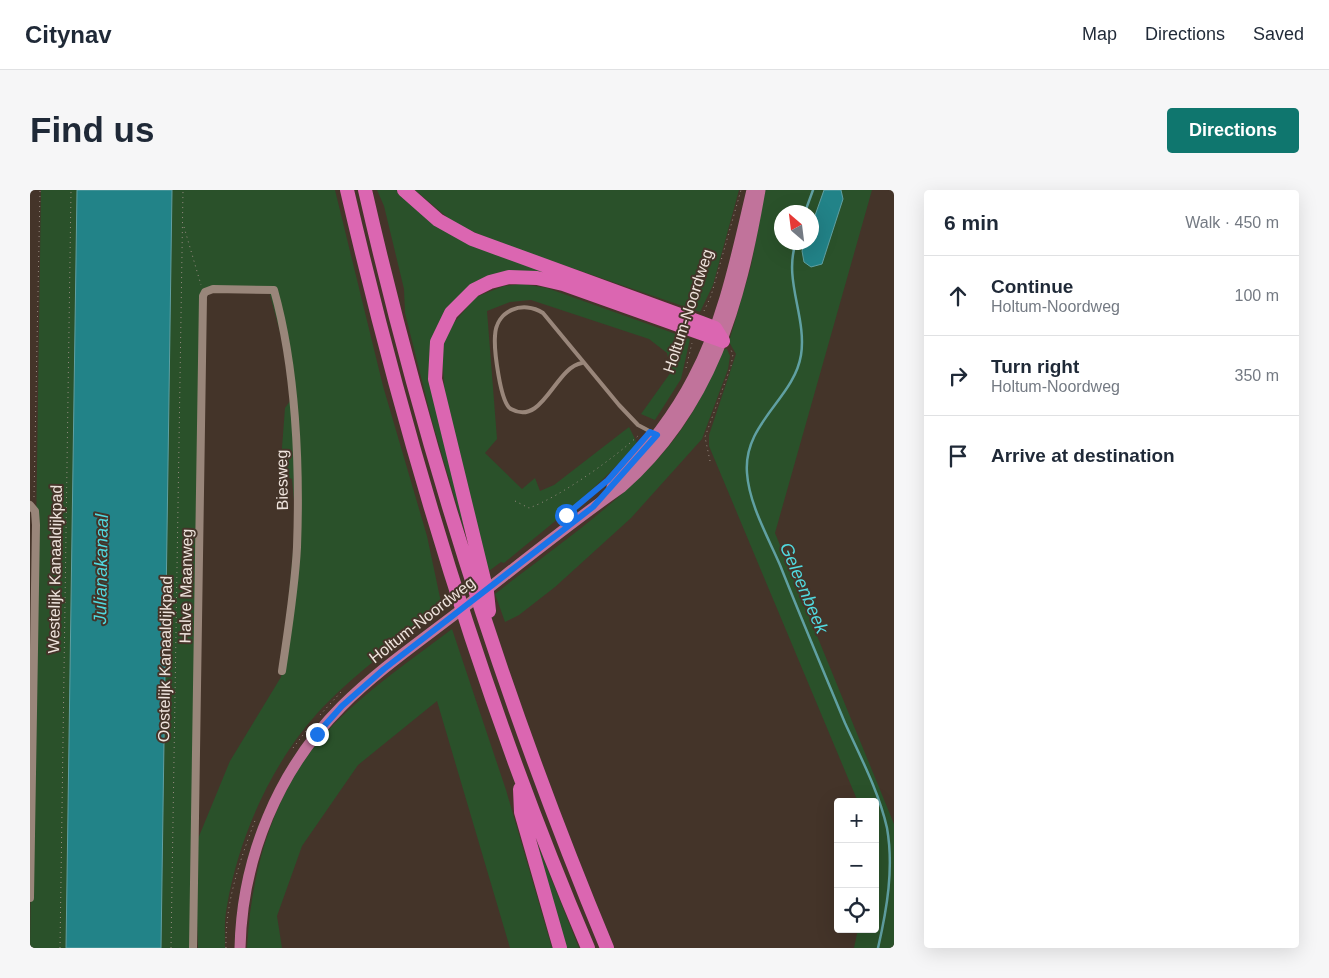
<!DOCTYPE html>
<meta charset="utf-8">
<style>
:root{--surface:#fff;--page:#f6f6f7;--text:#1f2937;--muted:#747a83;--line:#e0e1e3;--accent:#0f766e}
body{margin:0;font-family:Helvetica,sans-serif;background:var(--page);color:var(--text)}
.controls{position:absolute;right:15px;bottom:15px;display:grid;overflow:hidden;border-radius:5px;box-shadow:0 5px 20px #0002}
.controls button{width:45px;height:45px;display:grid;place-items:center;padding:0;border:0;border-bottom:1px solid var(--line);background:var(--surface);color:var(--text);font:25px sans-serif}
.compass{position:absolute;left:744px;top:15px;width:45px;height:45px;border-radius:50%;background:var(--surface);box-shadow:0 5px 20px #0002;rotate:332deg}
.stop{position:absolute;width:15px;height:15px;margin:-11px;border:4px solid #1a73e8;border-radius:50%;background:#fff}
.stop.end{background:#1a73e8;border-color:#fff;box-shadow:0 1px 5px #0008}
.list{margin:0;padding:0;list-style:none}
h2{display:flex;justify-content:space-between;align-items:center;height:65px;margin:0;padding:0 20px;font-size:21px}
h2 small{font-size:16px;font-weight:400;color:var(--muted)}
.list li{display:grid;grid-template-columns:32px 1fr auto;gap:15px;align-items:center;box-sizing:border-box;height:80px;padding:0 20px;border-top:1px solid var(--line)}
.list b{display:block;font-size:19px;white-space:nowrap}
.list p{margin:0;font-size:16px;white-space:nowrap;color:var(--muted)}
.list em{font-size:16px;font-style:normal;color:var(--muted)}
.icon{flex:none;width:28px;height:28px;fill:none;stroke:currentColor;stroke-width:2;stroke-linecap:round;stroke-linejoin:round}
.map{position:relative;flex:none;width:864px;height:758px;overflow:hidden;border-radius:5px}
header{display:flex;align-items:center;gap:30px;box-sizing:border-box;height:70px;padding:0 25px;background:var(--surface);border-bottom:1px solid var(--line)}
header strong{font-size:24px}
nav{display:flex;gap:28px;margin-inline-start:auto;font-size:18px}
.intro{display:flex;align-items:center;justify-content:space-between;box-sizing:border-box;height:120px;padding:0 30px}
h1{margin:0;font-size:35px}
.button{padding:12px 22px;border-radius:5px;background:var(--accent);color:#fff;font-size:18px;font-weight:700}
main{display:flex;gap:30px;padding:0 30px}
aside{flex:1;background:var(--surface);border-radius:5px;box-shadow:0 5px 20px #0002}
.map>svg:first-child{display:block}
</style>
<header>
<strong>Citynav</strong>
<nav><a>Map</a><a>Directions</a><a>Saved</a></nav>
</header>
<div class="intro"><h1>Find us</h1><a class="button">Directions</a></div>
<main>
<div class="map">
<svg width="864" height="758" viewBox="0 0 864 758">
<rect width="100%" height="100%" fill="#443429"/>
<!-- green -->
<path fill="#2a512a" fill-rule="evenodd" d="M11,0H47L36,758H0Z
M142,0H305L353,196L397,346L412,417C373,450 328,480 293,517C243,570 209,645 197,716C194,730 195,744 195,758H168L165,667L160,758H131ZM239,101L254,157L260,211L255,218L250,284L262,289L266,331L251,487L200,571L165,656L172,103Z
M347,0H371L388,17L582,105L537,93L456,91L404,150L435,343L402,231L375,123L374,99L354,16Z
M385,0H709L683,95L670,122L469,53L424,33Z
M735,0H794L782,34V22H752V52L775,53L772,61L792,74L813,9L811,0H842L745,343L864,634V758H824L828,739H845V612H828L679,256V245L706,164L699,152L700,148L721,76Z
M492,94L517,98L660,149L651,189L625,230L611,224L641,182L637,163L619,149L501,110L480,112L457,121L467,249L455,263L492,299L505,288L510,301L524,295L599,237L607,253C568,299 520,335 474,373L471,372L459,381L417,237L412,164L415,148L421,136L446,107L474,96Z
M694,159H697L700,166L698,179L672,249L601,328L525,397L489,425L475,432L465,404C524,357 615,297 655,234C671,210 682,184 694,159Z
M422,439L476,600L522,758H480L407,511L328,575L272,656L247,726L252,758H217C221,677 246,593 304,534C340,498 382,469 422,439Z
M497,628L549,758H534Z"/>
<!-- water -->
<path fill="#228388" stroke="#60a0a2" d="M47,0H142L131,758H36Z
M794,0H811L813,9L792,74L781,77L774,72L772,61L775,53L782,52V34Z"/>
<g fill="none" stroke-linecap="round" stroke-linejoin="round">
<!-- stream -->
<path stroke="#60a0a2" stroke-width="2.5" d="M775,22L783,0
M766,52C753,90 777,127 771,165C764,209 713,233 717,283C719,314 738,347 750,375C771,428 793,480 815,533C830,566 849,602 857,638C864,678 857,719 848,758"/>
<!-- path -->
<path stroke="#9a8d84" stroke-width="1" stroke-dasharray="1 4" stroke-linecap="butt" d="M154,37L171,95
M674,121L681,106L711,0
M656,178L662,153
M680,271L675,247L701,176L703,164L701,160
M4,307L10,0
M485,311L499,318C530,307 586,267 610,244
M548,316L571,296
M290,525L311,502
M263,558L276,541
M30,758L41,0
M141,758L153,0
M196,758C195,712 210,670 226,628"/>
<!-- service -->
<path stroke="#99867a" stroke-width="4" d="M552,173C525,177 513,237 481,219C470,213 464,159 465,146C466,120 493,110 513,123L589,215L608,235L625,244"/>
<!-- minor -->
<path stroke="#99867a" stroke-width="8" d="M0,315L5,321L6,335L0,708
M163,758L173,106L175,102L183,99L244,100C266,178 270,276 267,357C265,398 258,440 252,481"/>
<!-- primary -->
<path stroke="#c1739b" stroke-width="11" d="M582,297C613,264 642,229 663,188C694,130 707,63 722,0
M210,758C212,668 248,580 312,516C351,477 398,446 441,412C491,373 540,333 592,297C682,217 710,115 730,0"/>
<!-- motorway -->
<path stroke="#db66b1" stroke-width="14" d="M317,0C377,258 454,514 558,758
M335,0C394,258 475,513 577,758
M374,0L408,30L442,49L672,133L685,138L693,151
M459,421L457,402L405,189L407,152L421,123L444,100L460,92L479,87L507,88L533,94L693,151
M490,599L491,622L530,758"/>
</g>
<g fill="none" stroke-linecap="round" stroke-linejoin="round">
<!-- route -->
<path stroke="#1a73e8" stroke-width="6" d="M287,544L312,516L354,479L563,317L627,245L620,242L578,290L536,325"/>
</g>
<g text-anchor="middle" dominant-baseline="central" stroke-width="4" stroke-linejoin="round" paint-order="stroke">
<!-- street labels -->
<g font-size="16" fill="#efe4dd" stroke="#443429">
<text transform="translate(658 121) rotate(-72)">Holtum-Noordweg</text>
<text transform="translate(252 290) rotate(-91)">Biesweg</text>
<text transform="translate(25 379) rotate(-89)">Westelijk Kanaaldijkpad</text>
<text transform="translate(156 396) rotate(-89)">Halve Maanweg</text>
<text transform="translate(392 430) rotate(-38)">Holtum-Noordweg</text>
<text transform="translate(135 469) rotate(-89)">Oostelijk Kanaaldijkpad</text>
</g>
<!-- water labels -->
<g font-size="18" font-style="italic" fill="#51d9df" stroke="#443429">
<text transform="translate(71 379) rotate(-89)">Julianakanaal</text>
<text transform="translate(774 398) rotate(67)">Geleenbeek</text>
</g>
</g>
</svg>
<div class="controls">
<button>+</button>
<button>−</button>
<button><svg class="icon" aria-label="locate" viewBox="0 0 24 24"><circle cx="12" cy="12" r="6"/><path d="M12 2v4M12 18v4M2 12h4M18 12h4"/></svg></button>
</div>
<svg class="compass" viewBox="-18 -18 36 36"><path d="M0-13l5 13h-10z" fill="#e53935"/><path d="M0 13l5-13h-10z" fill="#747a83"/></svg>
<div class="stop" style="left:536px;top:325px"></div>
<div class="stop end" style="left:287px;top:544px"></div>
</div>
<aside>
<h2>6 min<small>Walk · 450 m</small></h2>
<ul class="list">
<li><svg class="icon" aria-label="ahead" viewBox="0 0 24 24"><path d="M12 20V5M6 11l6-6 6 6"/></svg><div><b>Continue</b><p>Holtum-Noordweg</p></div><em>100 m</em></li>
<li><svg class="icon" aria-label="right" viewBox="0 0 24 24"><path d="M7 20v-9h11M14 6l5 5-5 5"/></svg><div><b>Turn right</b><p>Holtum-Noordweg</p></div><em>350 m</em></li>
<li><svg class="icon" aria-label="arrive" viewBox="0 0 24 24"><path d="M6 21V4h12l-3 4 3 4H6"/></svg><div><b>Arrive at destination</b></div></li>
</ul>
</aside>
</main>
